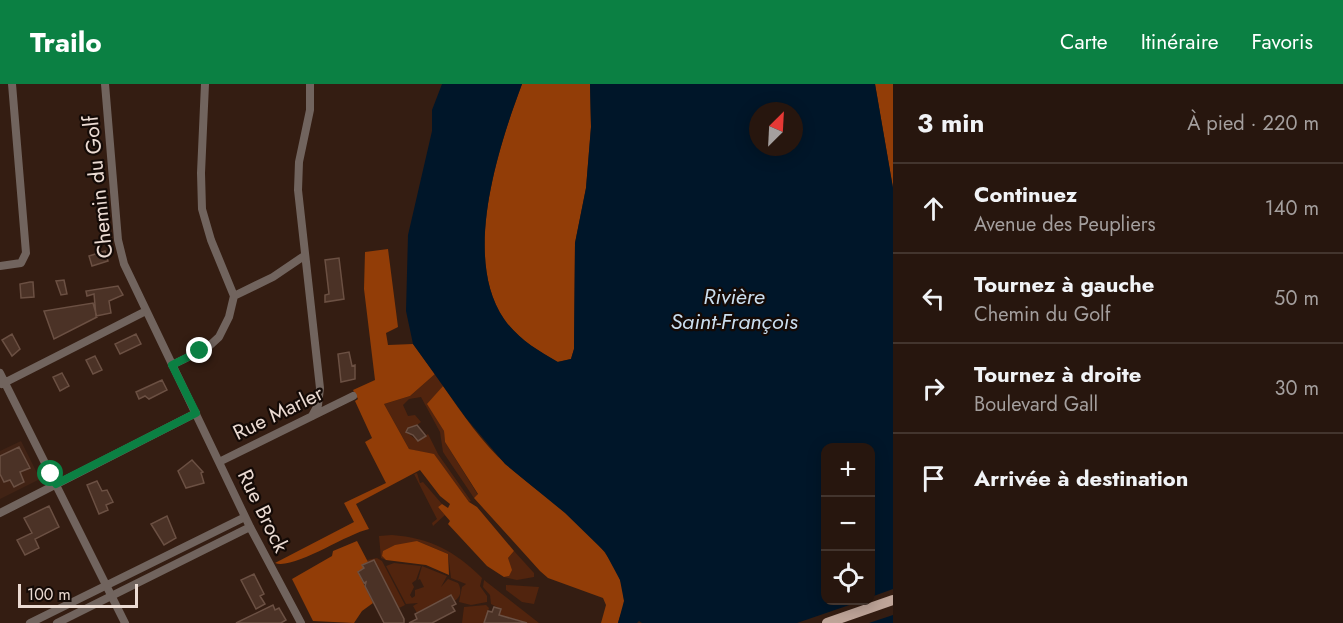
<!DOCTYPE html>
<html lang="fr">
<meta charset="utf-8">
<style>
:root{--surface:#27160e;--page:#2f1f17;--text:#f1f3f6;--muted:#a49f9e;--line:#43352e;--accent:#0b8043}
body{margin:0;font-family:Jost,sans-serif;background:var(--page);color:var(--text)}
.controls{position:absolute;right:18px;bottom:18px;display:grid;overflow:hidden;border-radius:12px;box-shadow:0 3px 15px #0003}
.controls button{width:54px;height:54px;display:grid;place-items:center;padding:0;border:0;border-bottom:2px solid var(--line);background:var(--surface);color:var(--text);font:30px sans-serif}
.compass{position:absolute;left:749px;top:18px;width:54px;height:54px;border-radius:50%;background:var(--surface);box-shadow:0 3px 15px #0003;rotate:24deg}
.scale{position:absolute;left:18px;bottom:15px;width:120px;box-sizing:border-box;padding-left:6px;border:3px solid #ebdbd3;border-top:0;font-size:16px;line-height:21px;white-space:nowrap;color:#ebdbd3;-webkit-text-stroke:4px #140a06;paint-order:stroke}
.stop{position:absolute;width:18px;height:18px;margin:-14px;border:4px solid #0b8043;border-radius:50%;background:#fff}
.stop.end{background:#0b8043;border-color:#fff;box-shadow:0 2px 6px #0008}
.list{margin:0;padding:0;list-style:none}
h2{display:flex;justify-content:space-between;align-items:center;height:78px;margin:0;padding:0 24px;font-size:26px}
h2 small{font-size:20px;font-weight:400;color:var(--muted)}
.list li{display:grid;grid-template-columns:39px 1fr auto;gap:18px;align-items:center;box-sizing:border-box;height:90px;padding:0 24px;border-top:2px solid var(--line)}
.list b{display:block;font-size:22px;white-space:nowrap}
.list p{margin:0;font-size:20px;white-space:nowrap;color:var(--muted)}
.list em{font-size:20px;font-style:normal;color:var(--muted)}
.icon{flex:none;width:33px;height:33px;fill:none;stroke:currentColor;stroke-width:2;stroke-linecap:round;stroke-linejoin:round}
.map{position:relative;flex:none;width:893px;height:539px;overflow:hidden}
header{display:flex;align-items:center;gap:36px;box-sizing:border-box;height:84px;padding:0 30px;background:var(--accent);color:#fff}
header strong{font-size:28px}
nav{display:flex;gap:33px;margin-inline-start:auto;font-size:21px}
main{display:flex}
aside{flex:1;background:var(--surface)}
.map>svg:first-child{display:block}
</style>
<header>
<strong>Trailo</strong>
<nav><a>Carte</a><a>Itinéraire</a><a>Favoris</a></nav>
</header>
<main>
<div class="map">
<svg width="893" height="539" viewBox="0 0 893 539">
<rect width="100%" height="100%" fill="#341d12"/>
<!-- built -->
<path fill="#412315" d="M21,357L40,395L0,415V367Z"/>
<!-- green -->
<path fill="#51240e" d="M435,290L443,302L428,320L444,347L445,358L478,411L474,414L443,368L440,348L421,313L409,315L403,321L408,332L415,331L421,338L413,344H408L406,348L418,357L428,350L438,370L471,417L469,418L434,371L409,365L384,320L410,312Z
M417,389L420,399L423,398L442,420L438,423L445,431L433,442L432,439L437,435L414,390Z
M392,451C430,454 455,467 482,494L480,502L487,512V518L471,521L459,518L462,503L466,500L451,494L448,470L417,457L382,472L386,476L381,474L379,452Z
M514,467L534,489V493L517,496L504,493L509,492L508,474Z
M377,474L382,477L405,521L399,524L374,476L368,478L367,476Z
M394,479L421,482L416,496L412,499L414,503L410,511L412,514L415,512V506L424,503L420,495L418,496L422,482L447,492L441,503L448,495L458,499C462,505 461,514 454,517L450,511L417,529L413,522L418,519L406,520L386,482Z
M484,496L539,539H527L499,531L501,525L491,520L490,511L483,503Z
M506,501L539,503L534,520L522,518L506,506Z
M486,521L489,524L484,539H462L464,523Z"/>
<!-- forest -->
<path fill="#923d07" d="M522,0H590L591,43L586,104L575,159L574,265L571,275L557,278C538,267 517,254 504,235C462,174 498,64 522,0Z
M875,0H893V104Z
M388,165L398,243L386,249L388,261L413,260L435,290L410,312L384,320L409,365L434,370L469,418L477,423L514,467L508,474L512,486L509,492L504,493L487,482L448,440L450,437L438,423L442,420L448,424L450,420L440,412L420,386L356,420L369,445C346,450 294,486 275,479L354,438L344,419L386,399L365,358L372,354L355,317L358,315L353,306L375,296L364,205L365,168Z
M443,302C462,329 482,359 507,381C542,413 625,463 624,517C624,524 620,532 618,539H601L606,521L603,514L548,494L540,487L474,414L478,410L445,358L444,347L427,320Z
M357,457L368,478L362,481L364,484L358,488L373,519L362,527L354,539L313,537L292,495L332,472L333,467Z
M417,457L448,470L449,491L426,481L386,476L382,472L383,467L395,461Z"/>
<!-- water -->
<path fill="#001629" fill-rule="evenodd" d="M442,0H522C498,64 462,174 504,235C517,254 538,267 558,278L571,275L574,265L575,159L586,104L591,43L590,0H875L893,104V539H642L639,537L637,539H618L624,517L620,496L605,468L565,429L505,380L466,334L413,260L406,227L408,151L432,47V26ZM758,27H794V63H758ZM826,364H870V516H826Z"/>
<!-- pier -->
<path fill="#341d12" d="M893,505V531L869,539H797L861,517L870,516L871,513Z"/>
<!-- building -->
<path fill="#4b3226" stroke="#6b5043" stroke-width="1.5" d="M105,167L108,177L92,182L89,172Z
M339,174L344,215L325,218V211L329,210L325,176Z
M64,196L67,210L61,211L56,197Z
M30,198H33L34,213L21,214L20,200Z
M118,202L123,211L109,217L111,229L96,232L94,210L87,212L86,207Z
M93,219L97,233L54,255L44,227Z
M12,250L20,265L12,272L2,256Z
M136,250L141,260L120,270L115,260Z
M349,268L352,282L355,281V295L341,298L338,270Z
M95,272L102,286L93,290L86,276Z
M62,289L69,302L60,307L53,293Z
M162,296L167,306L149,315L145,312L139,315L136,308Z
M417,341L426,352L418,357L413,351L406,348L408,344Z
M19,363L30,384L20,388L24,398L14,403L10,396L4,398L0,390V372Z
M192,376L203,388L201,389L204,399L186,404L178,387Z
M97,397L102,407L107,406L113,418L106,421L108,426L99,430L87,401Z
M49,422L59,443L35,455L39,464L25,471L17,456L32,449L24,434Z
M167,432L176,454L164,461L151,440Z
M374,476L404,535V539H384L365,502L366,498L364,499L358,488L364,484L362,481Z
M254,490L264,510L260,512L265,520L256,525L241,496Z
M451,511L456,520L452,522L455,527L432,539H409L417,535L415,530Z
M273,521L275,526L279,524L286,536L281,539H236Z
M494,523L501,525L499,531L527,539H484L488,527L492,528Z"/>
<g fill="none" stroke-linecap="round" stroke-linejoin="round">
<!-- minor -->
<path stroke="#71645e" stroke-width="8" d="M105,0L118,156L124,180L250,443L301,539
M310,0V26L299,78L298,106L320,304L318,321L312,332
M0,182L21,179L26,169L12,0
M234,212L273,193L304,172
M172,281L207,264L219,253L229,233L234,212L211,156L202,125L201,89L205,0
M0,289L125,539
M2,300L146,227
M219,378L353,312
M0,429L196,329
M30,539L245,433
M57,539L250,443"/>
<!-- major -->
<path stroke="#bfa599" stroke-width="10" d="M827,539L893,516"/>
</g>
<g fill="none" stroke-linecap="round" stroke-linejoin="round">
<!-- route -->
<path stroke="#0b8043" stroke-width="8" d="M51,390L56,400L196,329L172,281L200,267"/>
</g>
<g text-anchor="middle" dominant-baseline="central" stroke-width="4.5" stroke-linejoin="round" paint-order="stroke">
<!-- street labels -->
<g font-size="21" fill="#ebdbd3" stroke="#140a06">
<text transform="translate(98 103) rotate(-96)">Chemin du Golf</text>
<text transform="translate(278 329) rotate(-26)">Rue Marler</text>
<text transform="translate(263 427) rotate(64)">Rue Brock</text>
</g>
<!-- water labels -->
<g font-size="22" font-style="italic" fill="#cadeef" stroke="#140a06">
<text x="734" y="212">Rivière<tspan x="734" dy="25">Saint-François</tspan></text>
</g>
</g>
</svg>
<div class="controls">
<button>+</button>
<button>−</button>
<button><svg class="icon" aria-label="locate" viewBox="0 0 24 24"><circle cx="12" cy="12" r="6"/><path d="M12 2v4M12 18v4M2 12h4M18 12h4"/></svg></button>
</div>
<svg class="compass" viewBox="-18 -18 36 36"><path d="M0-13l5 13h-10z" fill="#e53935"/><path d="M0 13l5-13h-10z" fill="#a49f9e"/></svg>
<div class="scale">100 m</div>
<div class="stop" style="left:51px;top:390px"></div>
<div class="stop end" style="left:200px;top:267px"></div>
</div>
<aside>
<h2>3 min<small>À pied · 220 m</small></h2>
<ul class="list">
<li><svg class="icon" aria-label="ahead" viewBox="0 0 24 24"><path d="M12 20V5M6 11l6-6 6 6"/></svg><div><b>Continuez</b><p>Avenue des Peupliers</p></div><em>140 m</em></li>
<li><svg class="icon" aria-label="left" viewBox="0 0 24 24"><path d="M17 20v-9H6M10 6l-5 5 5 5"/></svg><div><b>Tournez à gauche</b><p>Chemin du Golf</p></div><em>50 m</em></li>
<li><svg class="icon" aria-label="right" viewBox="0 0 24 24"><path d="M7 20v-9h11M14 6l5 5-5 5"/></svg><div><b>Tournez à droite</b><p>Boulevard Gall</p></div><em>30 m</em></li>
<li><svg class="icon" aria-label="arrive" viewBox="0 0 24 24"><path d="M6 21V4h12l-3 4 3 4H6"/></svg><div><b>Arrivée à destination</b></div></li>
</ul>
</aside>
</main>
